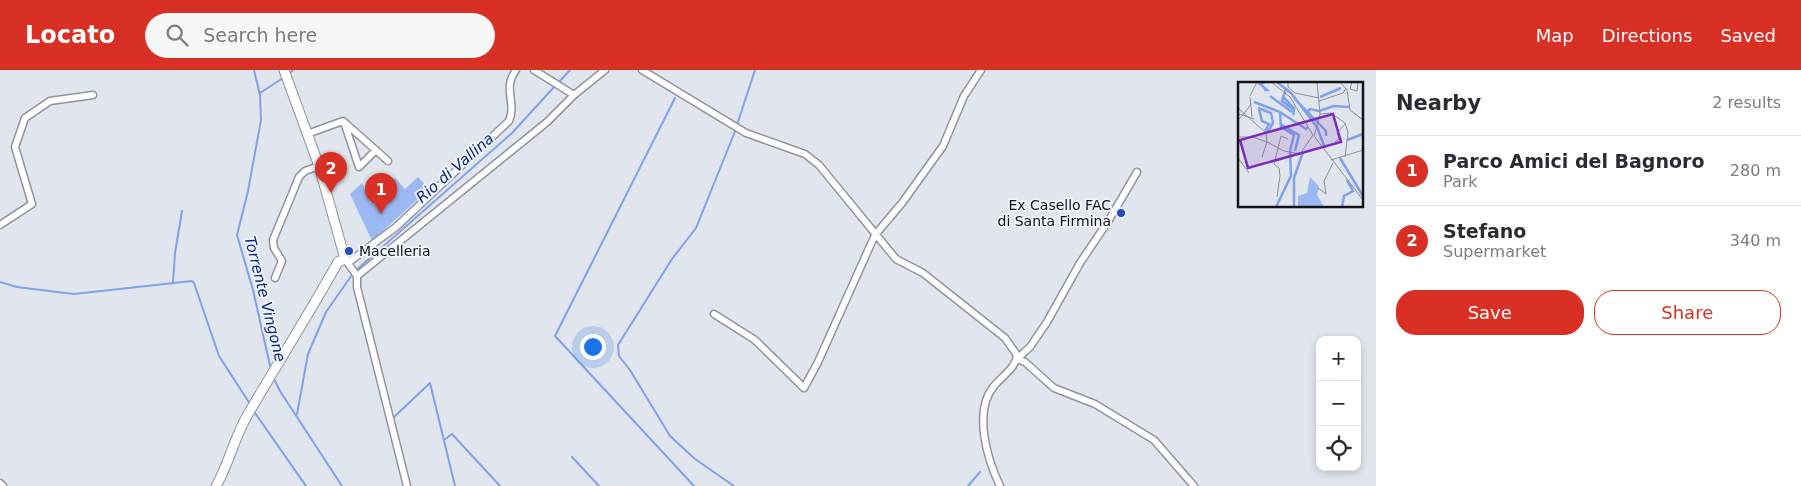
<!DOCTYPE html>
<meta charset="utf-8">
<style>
:root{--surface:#fff;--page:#f7f7f7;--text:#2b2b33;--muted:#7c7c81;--line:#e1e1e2;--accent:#d93025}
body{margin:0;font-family:"DejaVu Sans",sans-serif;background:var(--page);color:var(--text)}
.controls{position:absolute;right:15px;bottom:15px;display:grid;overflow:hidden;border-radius:10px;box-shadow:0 2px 8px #0003}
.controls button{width:45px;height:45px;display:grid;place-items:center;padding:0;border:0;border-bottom:1px solid var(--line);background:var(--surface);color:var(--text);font:25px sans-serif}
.you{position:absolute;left:592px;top:276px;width:18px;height:18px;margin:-12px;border:4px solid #fff;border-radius:50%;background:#1a73e8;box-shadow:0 0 0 8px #1a73e833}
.badge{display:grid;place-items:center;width:32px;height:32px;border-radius:50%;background:var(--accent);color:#fff;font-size:16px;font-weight:700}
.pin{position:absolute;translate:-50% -41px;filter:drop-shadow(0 1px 2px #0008)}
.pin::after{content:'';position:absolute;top:26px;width:18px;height:15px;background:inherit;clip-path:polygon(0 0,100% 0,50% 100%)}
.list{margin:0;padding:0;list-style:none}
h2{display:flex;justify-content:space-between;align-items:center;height:65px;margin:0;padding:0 20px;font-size:21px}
h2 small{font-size:16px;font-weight:400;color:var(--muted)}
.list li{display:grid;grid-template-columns:32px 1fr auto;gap:15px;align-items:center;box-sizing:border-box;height:70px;padding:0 20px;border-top:1px solid var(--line)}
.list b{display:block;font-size:19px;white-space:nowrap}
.list p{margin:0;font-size:16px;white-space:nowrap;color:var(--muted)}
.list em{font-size:16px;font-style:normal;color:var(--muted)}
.actions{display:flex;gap:10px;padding:15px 20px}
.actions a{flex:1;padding:11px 0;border:1px solid var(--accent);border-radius:20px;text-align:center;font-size:18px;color:var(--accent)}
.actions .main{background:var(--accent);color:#fff}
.icon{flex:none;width:28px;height:28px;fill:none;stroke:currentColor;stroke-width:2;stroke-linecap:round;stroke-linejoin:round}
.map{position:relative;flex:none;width:1376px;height:416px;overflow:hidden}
header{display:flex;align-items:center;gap:30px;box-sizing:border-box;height:70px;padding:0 25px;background:var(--accent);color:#fff}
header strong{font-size:24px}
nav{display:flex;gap:28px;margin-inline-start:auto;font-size:18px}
.search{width:350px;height:45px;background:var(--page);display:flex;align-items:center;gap:12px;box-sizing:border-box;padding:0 18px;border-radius:28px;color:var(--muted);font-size:19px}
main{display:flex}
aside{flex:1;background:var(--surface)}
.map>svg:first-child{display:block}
</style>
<header>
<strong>Locato</strong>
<div class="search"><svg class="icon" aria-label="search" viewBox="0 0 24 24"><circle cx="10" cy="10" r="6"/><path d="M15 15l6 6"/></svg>Search here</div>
<nav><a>Map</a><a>Directions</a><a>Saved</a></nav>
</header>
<main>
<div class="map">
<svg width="1376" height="416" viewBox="0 0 1376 416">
<rect width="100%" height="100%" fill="#e1e5ed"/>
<!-- green -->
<path fill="#9db9f4" d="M418,107L429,119L372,171L350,124L362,113L370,133L395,108L405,119Z"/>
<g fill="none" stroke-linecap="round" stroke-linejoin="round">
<!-- stream -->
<path stroke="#80a2eb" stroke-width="2" d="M254,0L260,25L261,50L248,121L237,165L253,220L271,300
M289,4L293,0
M558,13L570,0
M260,23L283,8
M675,28L555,266L694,416
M737,55L755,0
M0,212L17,217L74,224L192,211L194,213L219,286L250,334
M173,212L175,183L182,141
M273,307L280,321L342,416
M253,340L306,416
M297,344L308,284L326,242L354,202L512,63L555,16
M394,347L430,313L455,416
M444,370L452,364L500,416
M572,387L599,416
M734,416L695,389L670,366L630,300L619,286L618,275L672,189L696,158L736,59
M968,416L980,402"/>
<!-- street casing -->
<g stroke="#90949c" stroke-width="9">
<path id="street" d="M534,0L574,25
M642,0L746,63L805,84L819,95L896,189L923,203L1005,268L1017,285C1016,298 1002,306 994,316C973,341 987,389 1000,416
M344,52L359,97L376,80
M307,64L343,51L388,91
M0,155L32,134L15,77L25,48L50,31L93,25
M345,189L357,206
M349,192L396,157L509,51C517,32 502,19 516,0
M357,206L547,52L574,25L605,0
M357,206V217L407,416
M275,208L282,191L274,178L273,170L299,107L305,101L319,96
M714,244L755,270L804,318L818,292L875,165L902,133L943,76L964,26L981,0
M1017,289L1030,277L1047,252L1080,193L1109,150L1137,102
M1017,289L1025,292L1054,318L1095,334L1154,370L1194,416
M0,413L3,416"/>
</g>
<!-- secondary casing -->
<g stroke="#90949c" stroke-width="11">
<path id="secondary" d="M216,416C229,394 234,368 247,346C277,294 309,244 338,192L345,189L319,96L284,0"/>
</g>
<!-- street -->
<use href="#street" stroke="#fff" stroke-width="6"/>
<!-- secondary -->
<use href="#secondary" stroke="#fff" stroke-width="9"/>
</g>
<!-- markers -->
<g fill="#244ebd" stroke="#eef2fb" stroke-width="2">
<circle cx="1121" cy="143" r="5"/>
<circle cx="349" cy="181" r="5"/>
</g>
<g text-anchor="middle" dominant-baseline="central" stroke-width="4" stroke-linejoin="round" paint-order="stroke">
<!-- poi labels -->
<g font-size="14" fill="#131417" stroke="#eef2fb" text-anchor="end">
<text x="1111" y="135">Ex Casello FAC<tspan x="1111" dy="16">di Santa Firmina</tspan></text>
<text x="359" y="181" text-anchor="start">Macelleria</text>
</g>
<!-- water labels -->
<g font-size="15" font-style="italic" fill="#0b2779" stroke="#eef2fb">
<text transform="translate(455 98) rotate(-41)">Rio di Vallina</text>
<text transform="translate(265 229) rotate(76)">Torrente Vingone</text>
</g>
</g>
<!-- overview -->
<g transform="translate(1238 12)">
<rect width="125" height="125" fill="#e1e5ed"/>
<path d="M72,95L81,104L79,113L86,125H60V114L69,111Z" fill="#9db9f4"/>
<path fill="none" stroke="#80a2eb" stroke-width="2.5" d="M39,0L53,11L79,45L87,66M48,7L44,19L56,28L55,33M26,8H29L22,2L27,0M32,14L54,30M45,15L57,27M82,15L103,6M57,17L88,49V54M16,20L42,30L68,47L70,45M20,26L33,31L35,41L29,51M21,27L24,39L31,42L27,49M69,30L72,27L81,29L96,24L111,25M44,43L61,53L57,69M109,58L125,52M102,76L125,114M38,125L53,94L52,69L56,53L43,45L42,30M56,125V96L65,70M104,125L106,114L115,109L109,98"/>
<path fill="none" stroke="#8f9197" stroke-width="1" d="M33,0L52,15L75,53M50,0V5L57,11L81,16M79,0L82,32L76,54L125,118M102,0L109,8L112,28L125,38M114,0L112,7L119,9L120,0M12,14L19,0M12,15L14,35M81,19L105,11L108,6M0,26L28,51L29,60L46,69L62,72L75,53M0,32L5,33L13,22M82,32L93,31L107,41L110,50L107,75M0,38L5,33L16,37M0,55H15L29,60L24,75M97,60L101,57L99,51L107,42M0,76L11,91M93,78L125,68M80,106L88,112L86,99L95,81M39,115L42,94L41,86L36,82L43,54L50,57"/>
<path fill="#7b2cbf" fill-opacity="0.15" stroke="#7b2cbf" stroke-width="2.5" d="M95,32L103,60L10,86L2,58Z"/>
<rect width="125" height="125" fill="none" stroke="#131417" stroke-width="2.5"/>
</g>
</svg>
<div class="controls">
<button>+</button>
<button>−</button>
<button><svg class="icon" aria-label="locate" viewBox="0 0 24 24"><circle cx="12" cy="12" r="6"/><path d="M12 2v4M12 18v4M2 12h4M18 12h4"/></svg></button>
</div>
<div class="you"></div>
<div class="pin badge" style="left:381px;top:144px">1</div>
<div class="pin badge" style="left:331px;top:123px">2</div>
</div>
<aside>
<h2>Nearby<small>2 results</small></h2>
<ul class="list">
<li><span class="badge">1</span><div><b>Parco Amici del Bagnoro</b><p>Park</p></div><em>280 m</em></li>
<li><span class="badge">2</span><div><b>Stefano</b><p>Supermarket</p></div><em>340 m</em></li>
</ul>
<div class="actions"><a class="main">Save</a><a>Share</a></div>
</aside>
</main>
